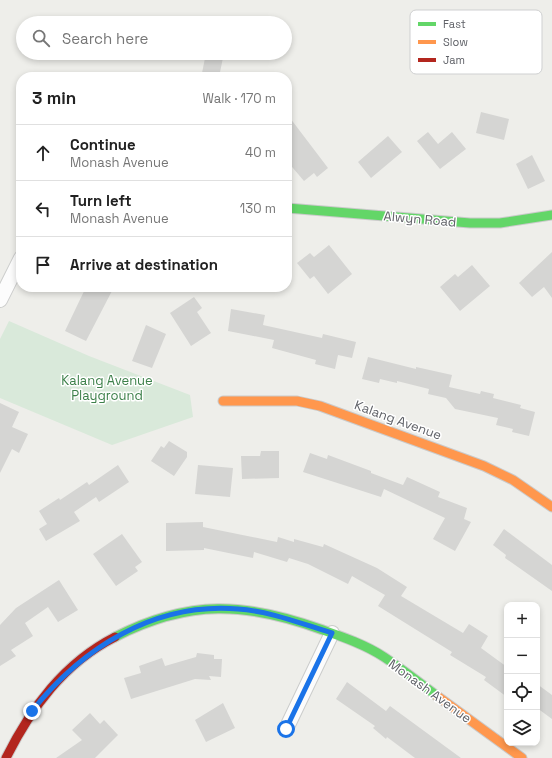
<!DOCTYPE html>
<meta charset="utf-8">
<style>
:root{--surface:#fff;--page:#f6f6f6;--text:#222;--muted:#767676;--line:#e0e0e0}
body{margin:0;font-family:"Space Grotesk",sans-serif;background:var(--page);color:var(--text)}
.controls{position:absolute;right:12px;bottom:12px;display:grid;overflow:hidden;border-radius:8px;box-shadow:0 2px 6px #0003}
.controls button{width:36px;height:36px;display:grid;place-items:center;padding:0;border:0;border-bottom:1px solid var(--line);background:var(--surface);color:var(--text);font:20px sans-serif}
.stop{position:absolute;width:12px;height:12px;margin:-9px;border:3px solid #1a73e8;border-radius:50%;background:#fff}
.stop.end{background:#1a73e8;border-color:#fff;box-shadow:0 1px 4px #0008}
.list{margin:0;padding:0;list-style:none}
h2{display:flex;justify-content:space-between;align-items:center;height:52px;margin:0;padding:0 16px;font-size:17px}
h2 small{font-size:13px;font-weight:400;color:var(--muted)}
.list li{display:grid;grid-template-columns:26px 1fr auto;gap:12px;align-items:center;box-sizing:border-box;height:56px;padding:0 16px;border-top:1px solid var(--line)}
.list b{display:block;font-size:15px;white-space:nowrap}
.list p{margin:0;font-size:13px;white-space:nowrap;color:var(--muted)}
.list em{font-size:13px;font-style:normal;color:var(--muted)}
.icon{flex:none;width:22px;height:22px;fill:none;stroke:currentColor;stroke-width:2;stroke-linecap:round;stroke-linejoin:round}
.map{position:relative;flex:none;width:552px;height:758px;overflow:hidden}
.search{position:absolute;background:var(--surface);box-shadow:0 2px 6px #0003;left:16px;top:16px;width:276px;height:44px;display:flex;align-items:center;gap:10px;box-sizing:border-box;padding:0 14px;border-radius:22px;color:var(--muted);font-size:15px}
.panel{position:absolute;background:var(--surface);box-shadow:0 2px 6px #0003;left:16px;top:72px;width:276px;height:220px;border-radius:16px}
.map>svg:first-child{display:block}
</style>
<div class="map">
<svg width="552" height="758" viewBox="0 0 552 758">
<rect width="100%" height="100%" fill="#eeeeea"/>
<!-- green -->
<path fill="#d9e9da" d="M9,321L89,356L190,395L193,417L112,445L0,398V339Z"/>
<!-- building -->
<path fill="#d5d5d3" d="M206,53H224L219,77L202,73Z
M481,112L509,119L504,140L476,133Z
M287,114L328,168L317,177L314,173L304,181L287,161Z
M428,132L438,144L452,132L466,149L440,169L417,141Z
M388,136L402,152L371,178L358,162Z
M532,155L545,181L528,189L516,164Z
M329,245L352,274L328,294L314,276L310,279L297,263L310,253L314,257Z
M552,252V298L544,287L532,297L519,283Z
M472,265L490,286L460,311L440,287L455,274L458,277Z
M86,287H114L86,341L65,331Z
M194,297L202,308L197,312L211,333L191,346L170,313Z
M231,309L265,315L263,325L322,338L323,334L356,342L352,358L338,355L335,369L315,364L316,360L272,348L274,340L228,331Z
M146,325L166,334L152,368L132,361Z
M368,357L416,369V367L452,375L449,387L480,394L481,391L494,394L493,398L521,405L520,408L535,412L529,436L512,432L513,429L496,425L498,418L455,409L446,398L428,394L429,389L397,381V383L380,379L379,383L362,379Z
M0,403L19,412L12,427L28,434L19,453L12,449L0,473Z
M169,441L187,452V457L174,476L151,461L161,446L164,448Z
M261,451H279V478L242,479L241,456H260Z
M310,453L327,459L328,455L371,471V473L403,485L407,477L440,492L438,497L467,508L464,519L471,522L455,551L433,539L445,518L384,489L381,497L303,472Z
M118,465L129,482L99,502L96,497L74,512L80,521L46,541L39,529L47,524L39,511L59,498L60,500L87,482L89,485Z
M198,465L233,468L230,497L195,494Z
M203,522V527L277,542L278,537L294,542V539L323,547L324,544L377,568L407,587L401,596L463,633L469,624L488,636L481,648L507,667V697L484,680L486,677L450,655L452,652L378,606L385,595L352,576L348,584L308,564L289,558L287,562L254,552L253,558L204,548V550L166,551V523Z
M504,529L552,565V591L505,558L506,555L493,545Z
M122,534L142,562L135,567L138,571L116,586L93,554Z
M59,580L78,610L58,622L48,607L25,623L33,636L11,650L16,656L0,666V625L16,608Z
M197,653L214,655V659H222L221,677L209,676L211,680L195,679L131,699L124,678L141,673L139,666L162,658L165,666L196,657Z
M347,682L386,711L390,706L461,758H415L387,737L386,739L373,728L375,726L336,699Z
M537,684L552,695V719L537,708Z
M223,703L235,728L206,742L195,720Z
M90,713L100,724L104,720L118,735L95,758H56L82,740L72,730Z"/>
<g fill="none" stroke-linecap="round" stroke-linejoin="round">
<!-- street casing -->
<g stroke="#cbcccb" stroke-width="16">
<path id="street" d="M0,300L21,258
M286,729L332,633"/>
</g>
<!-- fast casing -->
<g stroke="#cacaca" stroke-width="11">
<path id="fast" d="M287,208L470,223H500L552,215
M115,637C189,599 246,602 323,630C343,637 366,645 384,657C402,669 420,683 437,696"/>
</g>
<!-- slow casing -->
<g stroke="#cacaca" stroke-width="11">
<path id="slow" d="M223,401H297L320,406L484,466L513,480L552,507
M437,696L522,758"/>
</g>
<!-- jam casing -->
<g stroke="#cacaca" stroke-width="11">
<path id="jam" d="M6,758C31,708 64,663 115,637"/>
</g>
<!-- street -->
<use href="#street" stroke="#fcfcfc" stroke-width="14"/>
<!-- fast -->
<use href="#fast" stroke="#63d668" stroke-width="9"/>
<!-- slow -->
<use href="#slow" stroke="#ff974d" stroke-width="9"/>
<!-- jam -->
<use href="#jam" stroke="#b3261e" stroke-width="9"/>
</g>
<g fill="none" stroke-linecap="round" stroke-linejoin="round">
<!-- route -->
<path stroke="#1a73e8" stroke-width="5" d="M32,711C82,648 154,602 238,609C270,611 302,624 332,633L286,729"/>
</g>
<g text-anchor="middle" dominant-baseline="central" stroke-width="3" stroke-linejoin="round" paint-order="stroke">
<!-- street labels -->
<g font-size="13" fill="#5f6167" stroke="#fff">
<text transform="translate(420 219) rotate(5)">Alwyn Road</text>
<text transform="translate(398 420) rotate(20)">Kalang Avenue</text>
<text transform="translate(430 691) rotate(36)">Monash Avenue</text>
</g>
<!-- park labels -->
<g font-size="13" fill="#3d804a" stroke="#fff">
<text x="107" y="380">Kalang Avenue<tspan x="107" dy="15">Playground</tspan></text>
</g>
</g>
<!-- legend -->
<rect x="410" y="10" width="132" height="64" rx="6" fill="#fff" stroke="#cfd0d1" stroke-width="1"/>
<rect x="418" y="22" width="18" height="4" fill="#63d668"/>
<rect x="418" y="40" width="18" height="4" fill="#ff974d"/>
<rect x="418" y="58" width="18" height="4" fill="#b3261e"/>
<g font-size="11" fill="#5f6167">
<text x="443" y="28">Fast</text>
<text x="443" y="46">Slow</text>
<text x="443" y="64">Jam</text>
</g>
</svg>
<div class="controls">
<button>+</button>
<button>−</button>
<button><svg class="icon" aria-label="locate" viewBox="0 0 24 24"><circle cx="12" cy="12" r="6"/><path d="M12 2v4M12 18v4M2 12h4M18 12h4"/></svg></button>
<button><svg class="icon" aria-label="layers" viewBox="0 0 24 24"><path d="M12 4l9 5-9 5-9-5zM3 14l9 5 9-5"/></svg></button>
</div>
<div class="stop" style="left:286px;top:729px"></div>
<div class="stop end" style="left:32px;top:711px"></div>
<div class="search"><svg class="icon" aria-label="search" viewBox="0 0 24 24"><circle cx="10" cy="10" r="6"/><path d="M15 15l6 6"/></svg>Search here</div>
<section class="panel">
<h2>3 min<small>Walk · 170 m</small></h2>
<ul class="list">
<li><svg class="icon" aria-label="ahead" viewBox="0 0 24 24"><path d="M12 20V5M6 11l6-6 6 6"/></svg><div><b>Continue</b><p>Monash Avenue</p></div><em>40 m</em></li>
<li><svg class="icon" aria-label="left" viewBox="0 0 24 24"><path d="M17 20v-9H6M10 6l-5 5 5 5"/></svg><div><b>Turn left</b><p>Monash Avenue</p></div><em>130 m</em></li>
<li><svg class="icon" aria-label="arrive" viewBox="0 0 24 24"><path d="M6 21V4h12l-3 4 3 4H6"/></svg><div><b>Arrive at destination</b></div></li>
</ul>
</section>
</div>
